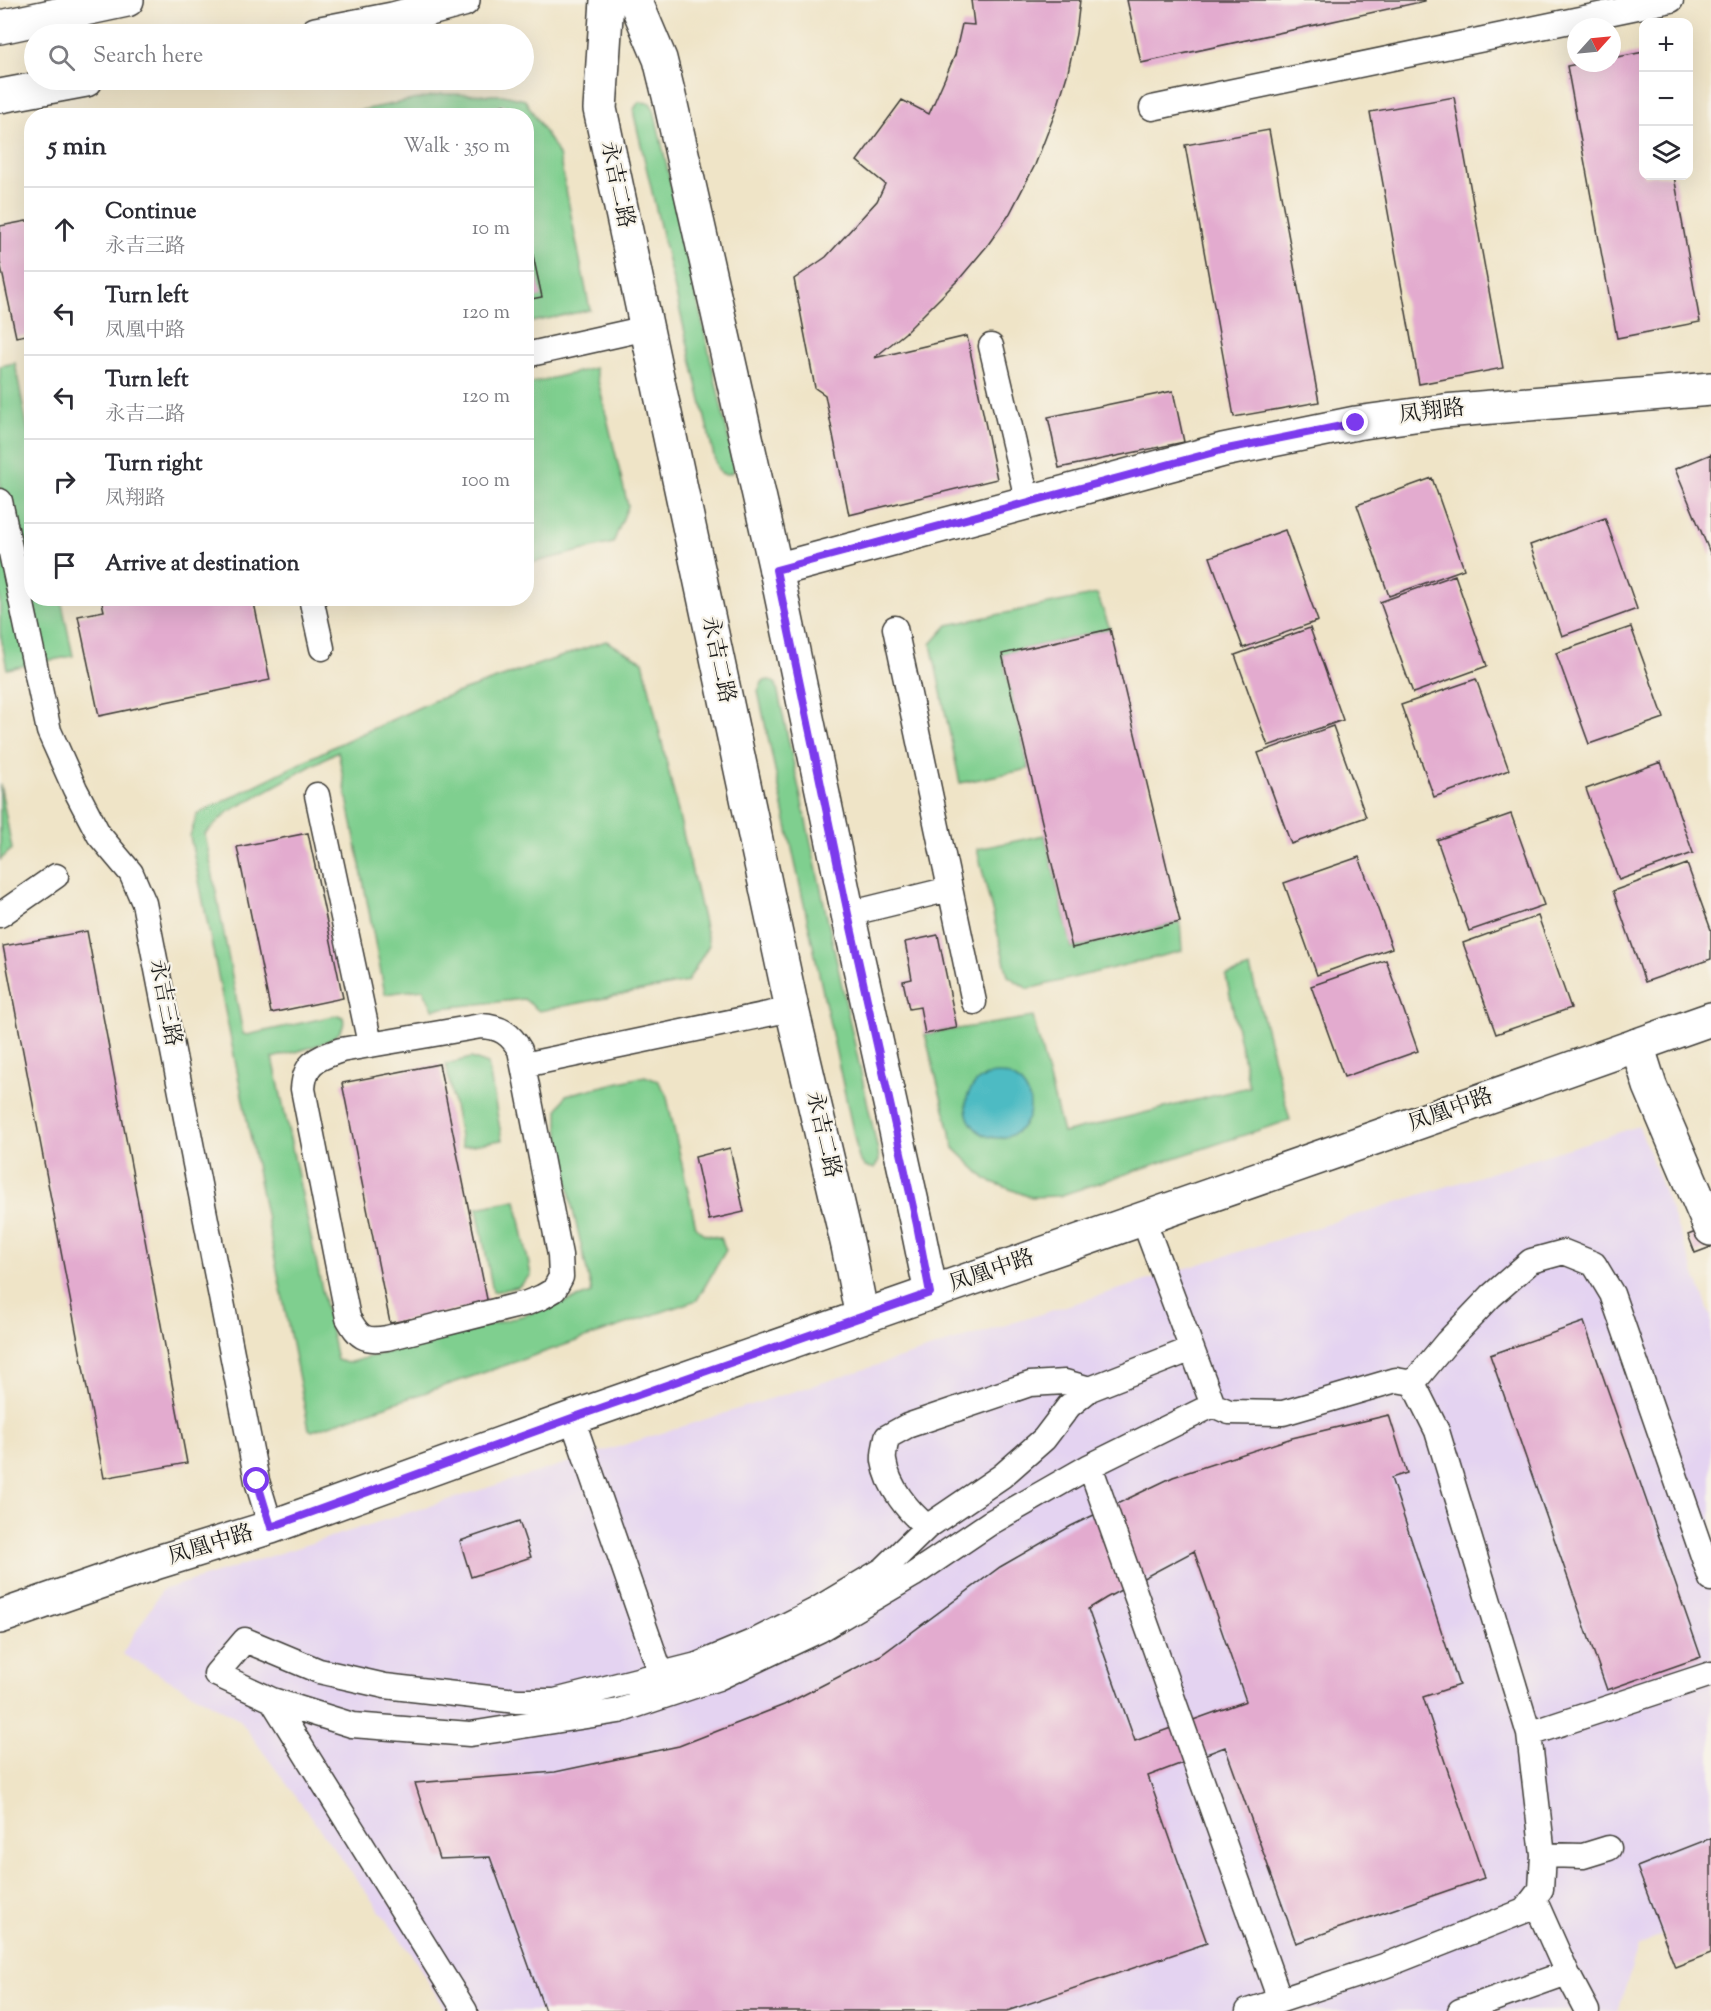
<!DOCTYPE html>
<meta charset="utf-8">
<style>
:root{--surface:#fff;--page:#f7f7f7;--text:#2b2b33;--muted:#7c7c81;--line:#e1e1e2}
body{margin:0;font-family:"Sorts Mill Goudy","Noto Serif SC",serif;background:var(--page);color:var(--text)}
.controls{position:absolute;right:18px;top:18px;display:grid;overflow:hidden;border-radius:12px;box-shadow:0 6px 24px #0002}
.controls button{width:54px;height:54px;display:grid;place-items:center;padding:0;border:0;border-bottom:2px solid var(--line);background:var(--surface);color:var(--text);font:30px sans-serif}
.compass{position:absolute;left:1567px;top:18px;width:54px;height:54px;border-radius:50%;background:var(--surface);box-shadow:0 6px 24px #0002;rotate:63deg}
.stop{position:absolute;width:18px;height:18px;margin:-14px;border:4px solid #7c3aed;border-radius:50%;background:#fff}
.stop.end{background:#7c3aed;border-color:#fff;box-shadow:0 2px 6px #0008}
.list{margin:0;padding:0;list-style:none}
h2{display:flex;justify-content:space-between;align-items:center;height:78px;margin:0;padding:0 24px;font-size:26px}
h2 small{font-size:20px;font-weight:400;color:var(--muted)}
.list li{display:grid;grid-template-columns:39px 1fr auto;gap:18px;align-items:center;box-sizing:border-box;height:84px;padding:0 24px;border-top:2px solid var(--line)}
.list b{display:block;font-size:22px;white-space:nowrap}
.list p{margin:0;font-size:20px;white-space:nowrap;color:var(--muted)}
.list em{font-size:20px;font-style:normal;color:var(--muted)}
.icon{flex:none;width:33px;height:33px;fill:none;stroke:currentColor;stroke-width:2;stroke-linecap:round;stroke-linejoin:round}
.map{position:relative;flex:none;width:1711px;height:2011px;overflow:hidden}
.search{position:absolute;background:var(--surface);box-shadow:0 6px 24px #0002;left:24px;top:24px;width:510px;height:66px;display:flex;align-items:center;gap:15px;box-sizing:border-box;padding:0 21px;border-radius:33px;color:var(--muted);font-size:22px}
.panel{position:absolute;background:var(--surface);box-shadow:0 6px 24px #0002;left:24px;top:108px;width:510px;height:498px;border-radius:24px}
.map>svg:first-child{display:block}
</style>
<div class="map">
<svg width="1711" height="2011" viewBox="0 0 1711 2011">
<rect width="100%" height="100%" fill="#f7f3e8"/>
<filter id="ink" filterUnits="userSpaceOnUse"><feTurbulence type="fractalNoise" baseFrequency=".0167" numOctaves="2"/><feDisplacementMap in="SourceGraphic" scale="12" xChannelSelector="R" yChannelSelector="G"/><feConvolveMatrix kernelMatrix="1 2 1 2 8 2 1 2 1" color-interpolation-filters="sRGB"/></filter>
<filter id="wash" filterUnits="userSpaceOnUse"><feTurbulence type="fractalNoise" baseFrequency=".008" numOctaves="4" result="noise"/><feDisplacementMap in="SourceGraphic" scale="24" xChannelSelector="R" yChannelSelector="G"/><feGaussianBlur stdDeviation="1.35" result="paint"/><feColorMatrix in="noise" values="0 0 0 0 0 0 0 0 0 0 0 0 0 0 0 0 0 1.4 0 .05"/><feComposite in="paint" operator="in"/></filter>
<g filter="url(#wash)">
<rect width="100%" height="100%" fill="#efe4c7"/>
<!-- built -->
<path fill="#e4d3f1" d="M1639,1126L1711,1316V1910L1638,1947L1618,2011H446L412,1955L239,1719L122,1654L162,1590Z"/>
<!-- green -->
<path fill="#7fcf8f" stroke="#4e7656" stroke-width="1.5" d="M442,94L503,95L525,100L559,155L590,310L527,323L526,116H333Z
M639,102L650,103L654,110L734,462L733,472C724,477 720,474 716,465L634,115V109Z
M15,363L31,448L32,598L61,599L73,656L7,669L0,632V366Z
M595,368L628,506L613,543L527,564V384Z
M1097,594L1110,629L1002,654L1029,769L960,783L931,644L948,625Z
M606,641L643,661L709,945L687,982L539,1011L524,999L433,1009L423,989L385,994L338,751L228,812L205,834L243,1034L247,1035L338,1015L343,1017C351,1044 292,1051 273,1058L337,1360L347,1363L525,1315L592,1293L572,1206L558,1127V1109L566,1095L645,1076L658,1081L666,1093L696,1227L704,1234L721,1238L726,1250L697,1300L312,1431L309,1429L190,836L197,814L337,745L433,701Z
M770,680L776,684L778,692L878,1151L879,1161L874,1168L865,1167L859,1159L758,691L763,681Z
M0,784L12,849L0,860Z
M1045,835L1072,948L1180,922L1182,951L1028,989L1008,976L977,849Z
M1250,968L1290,1120L1059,1196L1030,1197L987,1180L954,1148L925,1034L1033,1017L1063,1133L1249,1087L1226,976Z
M471,1058L488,1064L502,1140L462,1147L446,1064Z
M516,1200L531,1275L518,1287L493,1292L477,1208Z"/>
<!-- water -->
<path fill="#4dbbc3" stroke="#346c70" stroke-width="1.5" d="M966 1106a32 32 0 1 1 64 0a32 32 0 1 1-64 0Z"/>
<g id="blocks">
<!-- building -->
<path fill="#e3abcf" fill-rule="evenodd" d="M971,0H1080L1076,34L1068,72L1057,108L1035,165L1009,215L987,246L961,277L905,333L874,358L967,336L997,479L849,515L825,395L815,388L794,279L826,257L877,201L885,184L857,161L902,100L929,114L955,55L962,24L974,25Z
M1127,0H1425V1L1141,63Z
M1644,52V176H1674L1700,322L1617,338L1567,66L1582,63H1612V58Z
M1454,97L1503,368L1419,384L1370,112Z
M504,105L506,116H459V114Z
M1269,130L1319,402L1234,417L1185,145Z
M32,220V334L16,337L0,262V226Z
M526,223L542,297L526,300Z
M1173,391L1184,442L1059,468L1048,417Z
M1711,454V555L1675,469Z
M1432,478L1464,569L1389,596L1357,505Z
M1605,518L1637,609L1562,636L1530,545Z
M1285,530L1318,621L1243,648L1210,557Z
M1455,575L1487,666L1413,693L1380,602Z
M101,598H253L270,680L99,716L78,616L104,611Z
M1631,627L1664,718L1589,744L1556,653Z
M1310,628L1343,720L1268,746L1235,655Z
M1110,629L1180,922L1072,948L1002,654Z
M1476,679L1509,770L1434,797L1401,705Z
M1333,726L1366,817L1291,844L1258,753Z
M1661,762L1693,853L1619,880L1586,789Z
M1511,814L1544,905L1469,931L1437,840Z
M308,833L343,998L271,1013L237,847Z
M1359,857L1392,948L1317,975L1284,883Z
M1687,864L1711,930V959L1645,982L1613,891Z
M1538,916L1571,1008L1496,1034L1463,943Z
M87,931L187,1463L104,1478L3,946Z
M938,935L957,1028L925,1034L920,1007L909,1009L903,981L912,979L905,942Z
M1386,960L1418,1051L1344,1077L1311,986Z
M439,1064L488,1304L390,1323L342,1083Z
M730,1148L744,1212L709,1220L695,1157Z
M1706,1228L1711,1247L1695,1253L1688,1235Z
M1584,1322L1701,1657L1607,1690L1490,1355Z
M1389,1415L1407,1473L1391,1478L1459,1685L1423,1697L1484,1878L1296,1943L1225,1747L1148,1776L1207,1943L1007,2011H545L490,1857L439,1859L415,1783L555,1772L679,1746L784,1705L881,1655L1000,1567L1071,1526L1173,1477L1292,1438ZM1194,1551L1246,1701L1135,1741L1088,1609L1106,1598Z
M519,1521L531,1557L471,1577L460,1541Z
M1711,1838V1953L1675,1967L1637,1867Z"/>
</g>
</g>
<g filter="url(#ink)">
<use href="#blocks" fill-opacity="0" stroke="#3c3a36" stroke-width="1.5"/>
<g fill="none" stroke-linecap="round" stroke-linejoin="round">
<!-- service casing -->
<g stroke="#3c3a36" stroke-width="27">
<path id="service" d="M1152,108L1671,0
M991,346L1028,503
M526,355L647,328
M0,501L49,731L75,789L99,835L131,873L144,903L257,1481L271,1527
M311,598L322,648
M895,628L974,1002
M317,795L370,1044
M848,914L950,889
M0,915L56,876
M481,1026C500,1027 510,1033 520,1050L560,1255L561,1277L554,1290L542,1297L527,1303L387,1338C364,1342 359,1337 348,1318L303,1089C305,1061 317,1059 341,1050Z
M524,1065L792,1009
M1143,1219L1213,1405L1229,1412L1283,1413L1396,1380L1413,1383L1437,1431L1529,1734L1543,1855L1541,1889L1524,1911L1384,1966L1248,2011
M1192,1349L1090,1389L1069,1406L1044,1439L1002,1476L927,1527L884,1569L814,1611L757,1640L697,1665L555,1701H517L385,1686L319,1671L245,1640L216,1674L272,1700L352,1725L470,1734L619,1711L718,1678L820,1630L913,1575L990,1523L1090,1466L1213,1405
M1413,1383L1447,1342L1491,1296L1531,1261L1564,1252L1594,1264L1612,1294L1711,1579
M572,1418L661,1674
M1090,1466L1280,2000
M927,1527C908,1511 888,1487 884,1461C883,1454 886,1444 887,1437L907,1426L1030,1384L1065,1382L1090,1389
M272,1700L465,2011
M1529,1734L1711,1674
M1543,1855L1583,1856L1609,1848
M1534,1899L1567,1973L1587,2011
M1460,2011L1567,1973"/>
</g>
<!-- minor casing -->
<g stroke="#3c3a36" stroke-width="36">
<path id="minor" d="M776,570L1223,450L1356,423L1444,411L1711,389
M1637,1045L1650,1086L1711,1229"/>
</g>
<!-- tertiary casing -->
<g stroke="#3c3a36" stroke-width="36">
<path id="tertiary" d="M607,0L600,109L792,1009L848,1246L862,1317
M635,0L660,59L669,96L776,570L848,914L917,1225L931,1293
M0,1617L158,1562L271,1527L572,1418L1343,1149L1711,1019"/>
</g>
<!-- secondary casing -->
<g stroke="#3c3a36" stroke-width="36">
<path id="secondary" d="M0,27L127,0
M316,34L393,19L463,0
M0,96L86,80"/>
</g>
<!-- service -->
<use href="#service" stroke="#fff" stroke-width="24"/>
<!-- minor -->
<use href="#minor" stroke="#fff" stroke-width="33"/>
<!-- tertiary -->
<use href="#tertiary" stroke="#fff" stroke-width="33"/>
<!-- secondary -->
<use href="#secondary" stroke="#fff" stroke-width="33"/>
</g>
</g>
<g fill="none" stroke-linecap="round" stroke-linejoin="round" filter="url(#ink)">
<!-- route -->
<path stroke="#7c3aed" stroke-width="8" d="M257,1481L271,1527L572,1418L930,1293L917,1225L848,914L776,570L1222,450L1356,423"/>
</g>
<g text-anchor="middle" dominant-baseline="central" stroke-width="4.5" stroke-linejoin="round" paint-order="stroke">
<!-- street labels -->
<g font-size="22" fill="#1c1c1c" stroke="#f7f3e8">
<text transform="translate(616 185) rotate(78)">永吉二路</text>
<text transform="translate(1432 413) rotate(-7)">凤翔路</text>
<text transform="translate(717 660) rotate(78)">永吉二路</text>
<text transform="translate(164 1003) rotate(79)">永吉三路</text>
<text transform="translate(1451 1111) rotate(-20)">凤凰中路</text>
<text transform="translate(822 1135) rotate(77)">永吉二路</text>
<text transform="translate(992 1272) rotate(-19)">凤凰中路</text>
<text transform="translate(211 1546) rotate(-17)">凤凰中路</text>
</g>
</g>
</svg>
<div class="controls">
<button>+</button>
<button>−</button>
<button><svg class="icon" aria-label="layers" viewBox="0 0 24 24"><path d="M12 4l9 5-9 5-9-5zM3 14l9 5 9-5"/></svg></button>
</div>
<svg class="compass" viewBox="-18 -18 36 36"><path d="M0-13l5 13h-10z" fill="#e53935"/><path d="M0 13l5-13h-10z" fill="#7c7c81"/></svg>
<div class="stop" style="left:257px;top:1481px"></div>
<div class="stop end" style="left:1356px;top:423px"></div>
<div class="search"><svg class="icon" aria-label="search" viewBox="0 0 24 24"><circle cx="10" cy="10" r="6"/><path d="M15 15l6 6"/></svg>Search here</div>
<section class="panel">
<h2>5 min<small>Walk · 350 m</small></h2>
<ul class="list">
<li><svg class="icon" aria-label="ahead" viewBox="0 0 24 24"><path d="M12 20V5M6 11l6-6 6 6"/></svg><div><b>Continue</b><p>永吉三路</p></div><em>10 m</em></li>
<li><svg class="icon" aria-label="left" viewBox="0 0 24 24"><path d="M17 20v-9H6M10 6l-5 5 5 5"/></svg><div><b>Turn left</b><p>凤凰中路</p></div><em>120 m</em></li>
<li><svg class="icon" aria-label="left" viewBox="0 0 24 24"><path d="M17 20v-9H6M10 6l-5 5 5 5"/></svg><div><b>Turn left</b><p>永吉二路</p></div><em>120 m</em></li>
<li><svg class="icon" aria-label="right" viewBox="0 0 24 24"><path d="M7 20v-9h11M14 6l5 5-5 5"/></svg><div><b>Turn right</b><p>凤翔路</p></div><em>100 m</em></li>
<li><svg class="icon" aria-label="arrive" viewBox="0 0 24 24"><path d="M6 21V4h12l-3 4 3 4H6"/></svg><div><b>Arrive at destination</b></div></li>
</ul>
</section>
</div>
